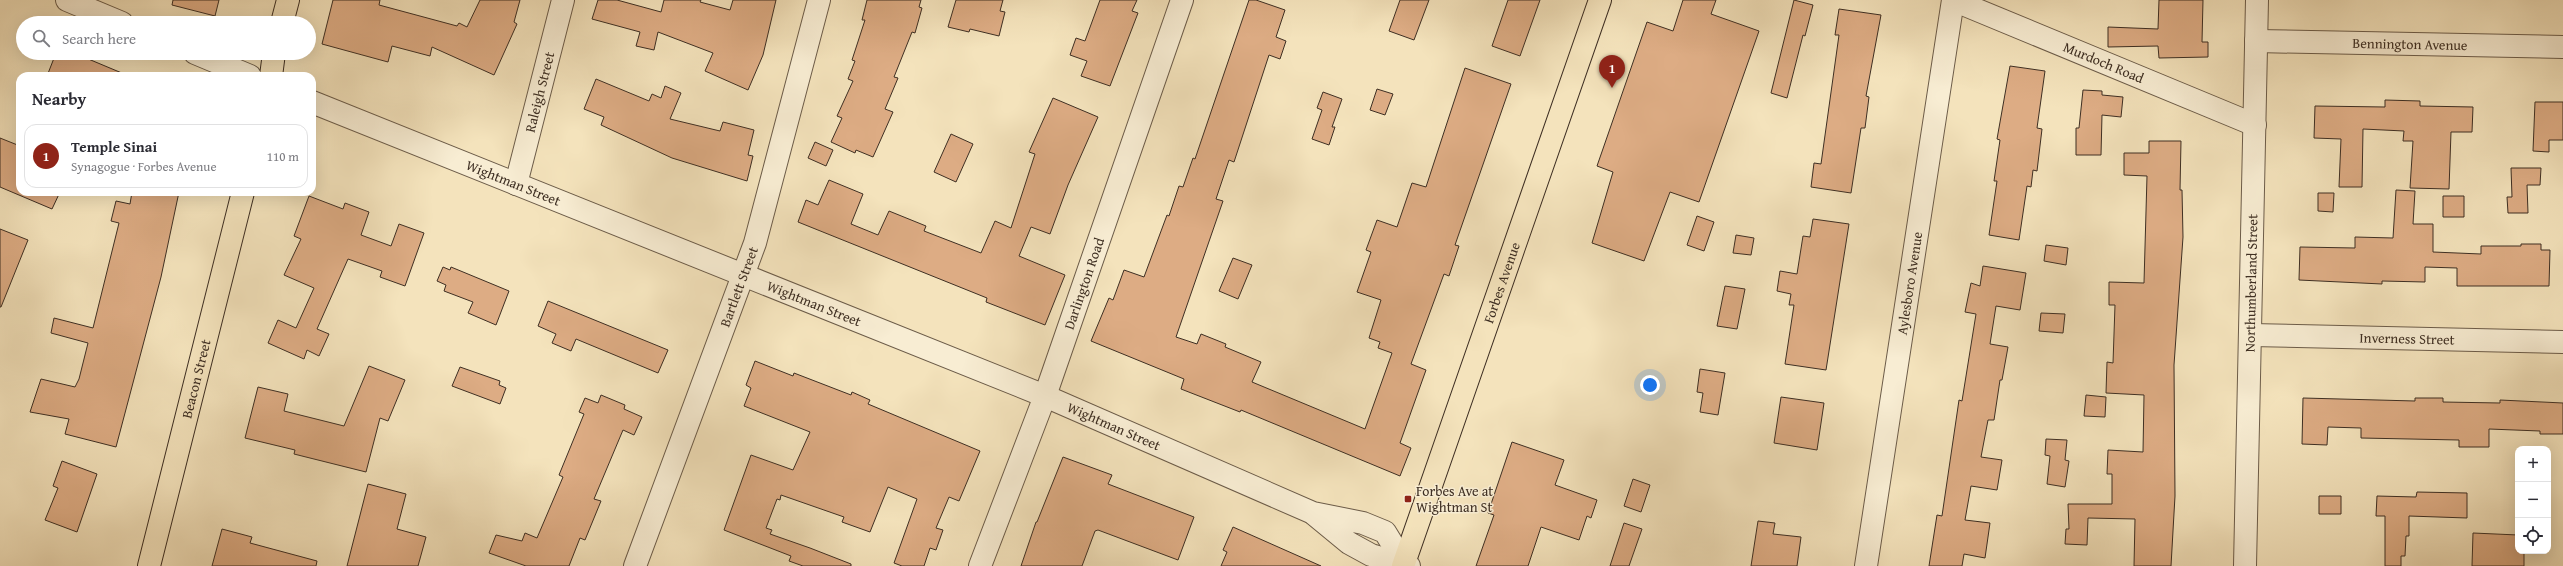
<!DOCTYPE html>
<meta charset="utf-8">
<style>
:root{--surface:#fff;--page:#f2f2f3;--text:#2b2b33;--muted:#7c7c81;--line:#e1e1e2;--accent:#8f2418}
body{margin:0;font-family:"Gentium Book Plus",serif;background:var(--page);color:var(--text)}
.controls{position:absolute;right:12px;bottom:12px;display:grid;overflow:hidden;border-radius:8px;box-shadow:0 4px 16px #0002}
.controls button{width:36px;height:36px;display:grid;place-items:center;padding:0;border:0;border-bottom:1px solid var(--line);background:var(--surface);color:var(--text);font:20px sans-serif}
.you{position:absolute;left:1650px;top:385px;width:14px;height:14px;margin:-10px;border:3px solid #fff;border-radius:50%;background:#1a73e8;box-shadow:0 0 0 6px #1a73e833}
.badge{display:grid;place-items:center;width:26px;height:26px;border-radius:50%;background:var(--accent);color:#fff;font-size:13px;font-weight:700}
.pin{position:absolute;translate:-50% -33px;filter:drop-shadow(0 1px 2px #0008)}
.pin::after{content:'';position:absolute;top:21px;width:14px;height:12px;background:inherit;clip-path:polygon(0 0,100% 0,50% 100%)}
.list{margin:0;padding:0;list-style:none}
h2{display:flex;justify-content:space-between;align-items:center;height:52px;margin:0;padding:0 16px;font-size:17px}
h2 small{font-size:13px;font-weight:400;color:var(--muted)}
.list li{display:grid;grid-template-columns:26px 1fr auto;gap:12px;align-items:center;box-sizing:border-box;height:64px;margin:0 8px 8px;padding:0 8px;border:1px solid var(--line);border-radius:12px}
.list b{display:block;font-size:15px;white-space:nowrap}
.list p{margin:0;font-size:13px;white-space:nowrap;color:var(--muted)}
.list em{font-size:13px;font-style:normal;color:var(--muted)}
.icon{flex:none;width:22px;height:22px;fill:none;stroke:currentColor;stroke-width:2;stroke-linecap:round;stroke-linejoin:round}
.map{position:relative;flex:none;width:2563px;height:566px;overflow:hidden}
.search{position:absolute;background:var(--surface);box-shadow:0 4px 16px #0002;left:16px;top:16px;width:300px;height:44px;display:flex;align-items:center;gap:10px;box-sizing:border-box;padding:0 14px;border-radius:22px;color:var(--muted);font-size:15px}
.panel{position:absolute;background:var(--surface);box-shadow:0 4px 16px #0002;left:16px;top:72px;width:300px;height:124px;border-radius:12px}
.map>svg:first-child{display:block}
</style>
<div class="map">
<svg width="2563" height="566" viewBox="0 0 2563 566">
<rect width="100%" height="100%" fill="#f4e3bc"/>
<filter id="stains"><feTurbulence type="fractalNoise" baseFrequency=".005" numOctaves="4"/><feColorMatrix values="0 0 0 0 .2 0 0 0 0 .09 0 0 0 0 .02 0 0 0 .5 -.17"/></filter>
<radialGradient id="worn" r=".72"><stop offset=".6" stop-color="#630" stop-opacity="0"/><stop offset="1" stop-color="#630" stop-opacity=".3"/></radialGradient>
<!-- building -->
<path fill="#ddac84" stroke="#3e2f23" d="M173,0H219L215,16L172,5Z
M333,0H380L379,5L457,26L459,23L467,27L480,0H520L514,22L517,24L494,75L432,47L430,56L392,46L388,62L322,44Z
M598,0H617L661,12L664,0H701L700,2L730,10L733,0H776L763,55L748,90L705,71L713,53L658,32L654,50L636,46L640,32L592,19Z
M867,0H921L919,7L922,8L915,33L912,32L894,77L898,78L885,109L893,112L873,157L856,150L855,153L831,142L842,118L837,116L853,81L848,79L855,61L852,60L865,20H862Z
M956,0H1003L1000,11L1005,12L999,36L970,29L969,32L948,27Z
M1100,0H1137L1132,11L1138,13L1110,86L1081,76L1087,61L1070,55L1076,38L1085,41Z
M1249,0H1256L1285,10L1276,37L1286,41L1280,59L1269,55L1234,162L1229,160L1216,199L1223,201L1176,337L1197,344L1201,334L1226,344L1225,347L1261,362L1252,382L1365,429L1392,353L1378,348L1380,342L1369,338L1381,300L1357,292L1371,252L1366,250L1377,220L1397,227L1412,183L1426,187L1465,68L1511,84L1455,245L1459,246L1449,276L1444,274L1411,364L1426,370L1400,443L1411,448L1400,476L1241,410L1240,412L1181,389L1184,379L1091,341L1109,298L1113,300L1124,270L1144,277L1167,215L1169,216L1179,186L1183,187L1193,158L1195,159Z
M1400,0H1429L1414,40L1389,31Z
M1508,0H1540L1520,56L1492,46Z
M1683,0H1716L1711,14L1759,31L1699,202L1670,192L1644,261L1592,243L1613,172L1597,166L1647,22L1673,31Z
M1794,0L1813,5L1805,36L1803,35L1787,98L1771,93Z
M2159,0H2203L2202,42H2208V57L2159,58L2158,46L2108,47V27L2158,29Z
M1839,9L1881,15L1866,96L1869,97L1865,128H1861L1851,193L1811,187L1814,163L1821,164L1839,35H1835Z
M56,53H74L129,76H47Z
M2010,66L2045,71L2037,128L2042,129L2037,171L2033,170L2031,187L2027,186L2019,240L1989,235L1997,181H1994L2000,140L1997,139Z
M596,79L649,101L652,94L661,98L665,86L681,93L670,119L720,131L723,122L754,130L748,155L753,156L747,181L672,158L601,125L604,117L584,109Z
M1377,89L1393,94L1385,115L1370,110Z
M2083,90L2102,91V95L2123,97L2121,117L2102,115L2101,155H2076V128H2079Z
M1323,92L1342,99L1332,127H1335L1329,145L1312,139L1322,110L1317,108Z
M1053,98L1098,117L1068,185L1050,234L1031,227L1019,256L1065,275L1045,325L986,302L987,298L798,222L806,200L818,205L829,180L863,194L851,224L878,235L889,211L926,226L924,231L981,253L995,221L1011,228L1035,154L1029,152Z
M2385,100L2420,101V106L2473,107L2472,132H2451L2449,189L2410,188L2413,141H2403L2404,131L2363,129L2362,187H2339L2341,139L2314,138L2315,106L2385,107Z
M2535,102H2563V140H2549V152L2533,151Z
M951,134L973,144L956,182L934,172Z
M0,138L20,146V192H60L52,209L0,187Z
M2149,141H2181L2180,190H2182L2183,237L2174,365L2175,496L2171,566H2134L2135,519L2088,518L2087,545L2065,544L2066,529H2069L2068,504H2112V474H2107L2108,450L2143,452L2144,395L2106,393L2107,362L2113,363L2115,305H2109V282L2144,283L2147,176L2124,175V153H2149Z
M815,142L833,150L826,166L808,158Z
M2511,168H2541L2540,185H2527L2528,213H2508L2507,197H2512Z
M2396,190L2415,191L2413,224H2433V252L2481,254V246H2521V244H2541V250H2550L2549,286H2457V268L2425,267V282L2382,281V284L2299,280L2300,247L2355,248V237L2393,238Z
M132,192H179L161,277L116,447L65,434L69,419L30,412L41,379L75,387L79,379L88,343L51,333L54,318L93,328L119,223L111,221L116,201L130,204Z
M2318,193H2334L2333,212L2318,211Z
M309,196L343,209L345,203L369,212L361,235L391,246L399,224L424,233L405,286L380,277L382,271L348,259L317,329L329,334L319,356L307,350L304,359L268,343L278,320L296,328L314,288L284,275L301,239L294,236Z
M2443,196H2464V217H2443Z
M1697,216L1714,222L1704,251L1687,245Z
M1813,219L1849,224L1826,370L1785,364L1794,305H1789L1791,294L1777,291L1780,271L1797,274L1803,236L1810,237Z
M0,229L28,240L1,307H0Z
M1736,235L1754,238L1751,255L1733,253Z
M2046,245L2068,248L2066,265L2044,261Z
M1233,258L1252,265L1238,299L1219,291Z
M1983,266L2026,273L2020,310L1996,306L1990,344L2008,347L2002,380H2000L1994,420H1988L1981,457L2002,460L1997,490L1971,486L1965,520L1990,523L1985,558L1964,554L1962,566H1929L1937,515L1942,516L1959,400L1962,401L1976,314L1965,312L1971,283L1980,286Z
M443,267L450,270L451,267L509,291L496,325L468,313L473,302L444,291L446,285L437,281Z
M1725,286L1745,289L1737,329L1717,326Z
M548,301L668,350L658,373L576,339L571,351L552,343L556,334L538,326Z
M2041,313L2065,314L2063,333L2039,331Z
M755,361L793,376L794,373L851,395L852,392L870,400L868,404L980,451L959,501L949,497L936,528L943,530L936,550L930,548L924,566H902L894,563L917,499L888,487L870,532L842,522L844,517L781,495L780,500L777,499L766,528L772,530L770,534L810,548L851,564V566H803L789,561L791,556L724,530L751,455L793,470L810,432L744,406L751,388L746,385Z
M369,366L405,380L388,421L380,418L366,472L294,454L295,450L245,438L258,387L288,394L284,411L344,426Z
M460,367L500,381L499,385L506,388L500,404L452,386Z
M1700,369L1725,373L1718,415L1700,412L1703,393L1697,392Z
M601,395L625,405L624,409L642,417L634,435L623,430L594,499L601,501L585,540L580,538L569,566H526L489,553L496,535L522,541L525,533L537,538L563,477L559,475L584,414L579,412L585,398L598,403Z
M2086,395L2106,397L2105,417L2084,416Z
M1781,397L1824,403L1817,450L1774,443Z
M2303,398L2415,401V398H2443V402L2500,403V400L2563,403V434H2540V431L2489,429V447H2459V440L2361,438V428L2328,427L2327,445L2302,444Z
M2046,439L2067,440L2065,460L2069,461L2065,487L2047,484L2050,456L2045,455Z
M1512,442L1564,460L1555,485L1597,500L1591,518L1587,516L1579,540L1541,527L1528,566H1476L1494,515L1488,513Z
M1063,457L1112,475L1108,484L1194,517L1178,560L1098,530L1095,531L1082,566H1021L1036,522H1037Z
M62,461L97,474L77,532L45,520L58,488L53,486Z
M1633,479L1650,485L1641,512L1624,506Z
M368,484L406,494L397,529L426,537L418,566H347Z
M2417,492L2467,493V518L2409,516V536H2406L2405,556H2401V566H2385V516H2376L2377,496L2416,497Z
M2319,496H2341V514H2319Z
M1758,521L1775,523L1773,534L1801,537L1797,566H1751Z
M1624,523L1642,529L1629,566H1610Z
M1233,527L1321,566H1221L1227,552L1223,550Z
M222,529L252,537L250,543L317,561L316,566H212Z
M2473,533L2518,535V551H2524V566H2472Z"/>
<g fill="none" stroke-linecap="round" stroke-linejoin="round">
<!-- minor casing -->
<g stroke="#6c5c49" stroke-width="24">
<g id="minor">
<path d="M67,0L122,23"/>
<path id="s1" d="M1953,0L2255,125"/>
<path id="s2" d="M2256,41L2563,47"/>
<path d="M195,53L250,76"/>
<path id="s3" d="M312,102L1045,396L1313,513L1363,523L1385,532L1404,563"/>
<path id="s4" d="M516,184L563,0"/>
<path id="s5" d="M2251,335L2563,342"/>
<path d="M1315,515L1349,543L1371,555L1409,566"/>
<path id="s6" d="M635,566L755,243L819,0"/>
<path id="s7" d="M980,566L1045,396L1182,0"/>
<path id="s8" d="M1866,566L1953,0"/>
<path id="s9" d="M2245,566L2257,0"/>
</g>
</g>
<!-- major casing -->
<g stroke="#3e2f23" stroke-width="24">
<g id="major">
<path d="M282,23L288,0"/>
<path d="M271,76L274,53"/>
<path id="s10" d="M149,566L243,192"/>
<path id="s11" d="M1403,566L1600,0"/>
</g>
</g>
<!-- minor -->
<use href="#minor" stroke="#f8edd3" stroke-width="22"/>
<!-- major -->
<use href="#major" stroke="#f4e3bc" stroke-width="22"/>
</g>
<!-- markers -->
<rect fill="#8f2418" stroke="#f8edd3" stroke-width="1.5" x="1404" y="495" width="8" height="8" rx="2"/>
<g text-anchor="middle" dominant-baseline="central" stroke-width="3" stroke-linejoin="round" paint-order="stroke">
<!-- street labels -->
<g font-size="14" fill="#3e2f23" stroke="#f8edd3">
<text stroke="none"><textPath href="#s2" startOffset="154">Bennington Avenue</textPath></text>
<text stroke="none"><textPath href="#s1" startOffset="163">Murdoch Road</textPath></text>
<text stroke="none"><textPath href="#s4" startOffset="95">Raleigh Street</textPath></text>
<text stroke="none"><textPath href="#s3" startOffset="217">Wightman Street</textPath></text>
<text stroke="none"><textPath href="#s11" startOffset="300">Forbes Avenue</textPath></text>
<text stroke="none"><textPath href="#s8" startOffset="286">Aylesboro Avenue</textPath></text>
<text stroke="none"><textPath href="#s9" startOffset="283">Northumberland Street</textPath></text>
<text stroke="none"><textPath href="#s7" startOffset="301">Darlington Road</textPath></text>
<text stroke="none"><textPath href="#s6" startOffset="298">Bartlett Street</textPath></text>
<text stroke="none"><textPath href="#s3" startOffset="541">Wightman Street</textPath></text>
<text stroke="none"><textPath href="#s5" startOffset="156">Inverness Street</textPath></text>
<text stroke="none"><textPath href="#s10" startOffset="193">Beacon Street</textPath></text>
<text stroke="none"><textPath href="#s3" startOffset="865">Wightman Street</textPath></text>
</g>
<!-- poi labels -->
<g font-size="14" fill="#3e2f23" stroke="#f8edd3" text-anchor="start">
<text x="1416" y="491">Forbes Ave at<tspan x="1416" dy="16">Wightman St</tspan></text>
</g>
</g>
<rect width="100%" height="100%" filter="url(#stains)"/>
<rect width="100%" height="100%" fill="url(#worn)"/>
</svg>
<div class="controls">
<button>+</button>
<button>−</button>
<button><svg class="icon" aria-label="locate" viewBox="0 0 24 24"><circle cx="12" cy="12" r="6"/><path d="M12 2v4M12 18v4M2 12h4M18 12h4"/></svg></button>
</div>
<div class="you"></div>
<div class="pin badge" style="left:1612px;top:88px">1</div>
<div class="search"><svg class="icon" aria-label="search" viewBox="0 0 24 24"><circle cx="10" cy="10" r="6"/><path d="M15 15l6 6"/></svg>Search here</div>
<section class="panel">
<h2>Nearby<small></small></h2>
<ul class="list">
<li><span class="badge">1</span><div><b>Temple Sinai</b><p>Synagogue · Forbes Avenue</p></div><em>110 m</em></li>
</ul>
</section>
</div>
